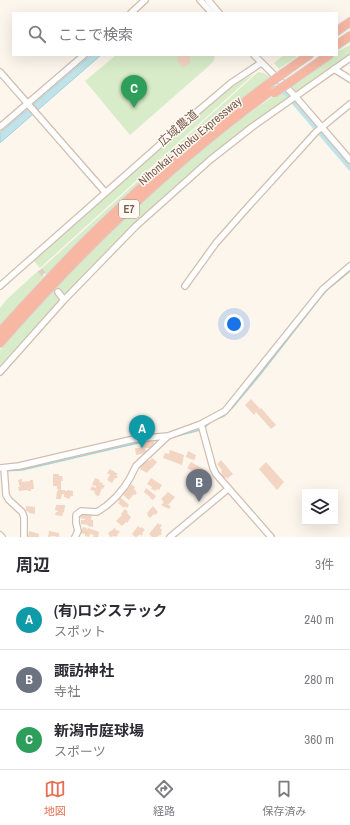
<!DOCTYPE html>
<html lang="ja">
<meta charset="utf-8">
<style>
:root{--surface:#fff;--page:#f2f2f3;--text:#2b2b33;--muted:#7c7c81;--line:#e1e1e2;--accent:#e76f51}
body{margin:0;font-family:"Archivo Narrow","Noto Sans JP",sans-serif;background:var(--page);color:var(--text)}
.controls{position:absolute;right:12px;bottom:12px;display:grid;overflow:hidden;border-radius:0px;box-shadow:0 4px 16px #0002}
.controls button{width:36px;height:36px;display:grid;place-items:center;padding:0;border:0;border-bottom:1px solid var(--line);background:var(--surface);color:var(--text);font:20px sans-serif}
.you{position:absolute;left:234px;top:324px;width:14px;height:14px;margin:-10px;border:3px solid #fff;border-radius:50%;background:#1a73e8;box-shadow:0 0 0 6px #1a73e833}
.badge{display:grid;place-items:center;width:26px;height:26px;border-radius:50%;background:var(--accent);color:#fff;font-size:13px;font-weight:700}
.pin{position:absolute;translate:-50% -33px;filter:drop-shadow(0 1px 2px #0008)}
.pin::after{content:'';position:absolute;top:21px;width:14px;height:12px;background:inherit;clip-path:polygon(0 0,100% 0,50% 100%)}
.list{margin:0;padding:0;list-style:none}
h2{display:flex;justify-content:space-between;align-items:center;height:52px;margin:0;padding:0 16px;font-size:17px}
h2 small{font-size:13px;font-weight:400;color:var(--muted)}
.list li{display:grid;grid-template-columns:26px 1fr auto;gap:12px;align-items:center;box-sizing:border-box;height:60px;padding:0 16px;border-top:1px solid var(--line)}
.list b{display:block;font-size:15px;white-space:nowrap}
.list p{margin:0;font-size:13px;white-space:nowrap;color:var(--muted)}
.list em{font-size:13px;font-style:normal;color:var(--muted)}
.icon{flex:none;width:22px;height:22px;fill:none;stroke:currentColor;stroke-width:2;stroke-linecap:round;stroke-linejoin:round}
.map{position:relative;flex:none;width:350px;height:537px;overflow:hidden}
.search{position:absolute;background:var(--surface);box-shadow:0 4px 16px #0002;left:12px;right:12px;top:12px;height:44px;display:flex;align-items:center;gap:10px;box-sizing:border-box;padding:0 14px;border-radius:0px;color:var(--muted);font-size:15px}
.sheet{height:232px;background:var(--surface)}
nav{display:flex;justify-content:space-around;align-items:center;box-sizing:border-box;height:56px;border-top:1px solid var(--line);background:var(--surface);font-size:11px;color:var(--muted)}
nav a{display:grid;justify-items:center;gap:2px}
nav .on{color:var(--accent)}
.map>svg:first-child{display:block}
</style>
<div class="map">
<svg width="350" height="537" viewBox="0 0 350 537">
<rect width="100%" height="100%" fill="#fdf6ec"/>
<!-- green -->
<path fill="#d8ecc9" d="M350,45V55L335,64L298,91H293L288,86L333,55H337V52Z
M116,55H215L214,60L210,65L130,135L85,81Z
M284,55H299L279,69L274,63Z
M258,72L264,73L270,77C215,119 161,162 110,210C88,231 67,253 46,275L41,269Z
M255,73L40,268L33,260C74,224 115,188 156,152C187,124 218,93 255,73Z
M284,89L290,96L289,98C275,109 259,118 244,129C180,178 120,234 66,294H63L56,287L129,213L208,144L232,125Z
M39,270L44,276L0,326V308L7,299Z
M55,288C59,292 62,297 59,302L0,366V350Z"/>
<!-- water -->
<path fill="#bfe3e8" stroke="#a5d3da" d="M91,55H101L0,143V133Z"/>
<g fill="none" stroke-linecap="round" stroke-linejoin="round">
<!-- stream -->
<path stroke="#a5d3da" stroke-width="1.5" d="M204,428L212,421L224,416L233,407L259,376L320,298L327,290L350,271
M177,436L200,430
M0,471L22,470L116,448L152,440
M2,477L3,485"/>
<!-- canal -->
<path stroke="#bfe3e8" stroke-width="4.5" d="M284,91L350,168"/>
</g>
<!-- building -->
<path fill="#f3d5c3" d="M178,55H190V63L183,68L177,61Z
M251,399L260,409L261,408L276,425L271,429L256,412L254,415L245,405Z
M154,441V444L150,448H145L146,453L136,455L135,448H140V446H141V442Z
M170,450L184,455L182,465L163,458L165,453L169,454Z
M188,451L196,455L195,459L193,460L186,457Z
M152,458L157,462L152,468H151L147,473L140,469L141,468L139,466L145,460L146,461L147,460L149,461Z
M221,460L233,474L227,479L226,477L224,478L221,474L222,473L221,471L222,470L217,464Z
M191,462L207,471L203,477L187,468Z
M266,462L284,482L277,490L259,469Z
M110,469L118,474L116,476H118L117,478H115L112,483L107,480L110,475L107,473Z
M53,474H59V476H62L63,481H61V490H65V491H67V490L73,491V496H71V497H70L69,499L66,498V497H64V494H62L61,499H56L57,491H58V489H57V486H53Z
M95,478L100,480L99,482L103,483L102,485H105L103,489L102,488L99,496L95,495L96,494L94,493L95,491L90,490L92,486L96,488V486L92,485Z
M151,478L162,485L159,490L157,489L156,491L151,489L152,487L147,484Z
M22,479V482L30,481V480H33L34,489H31V491H28V490L19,491L18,487H20L18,480Z
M194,480L200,482L199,485H200L202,482L206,483L202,494L192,493L193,492L191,491L194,484H193Z
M131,484L135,487L134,489L136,491V492L137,493L135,495L134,494L129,500L123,495Z
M146,488L156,496L153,500L150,498V497L144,492Z
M168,492L175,497L168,505L171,506L169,509L161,505L164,502L162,501L163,500L161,499Z
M120,497L129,505L127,508L125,506L124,508L118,503L120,501L118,500Z
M56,505H65L64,513L63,512L62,516L55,515L56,512H58V511L55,510Z
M26,506L35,507V514L29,513V512L26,511Z
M153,506L158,512L155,515L154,514L150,518L147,515L148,514L147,513Z
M125,509L128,512L127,513L131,517L127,523L126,522L122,526L116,521L122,515L121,514Z
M81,513L92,514L91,520H93V527L88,526V525L81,524V520H85V519L78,518L79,514Z
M158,523L160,525L161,524L162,525L160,528L162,530L161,532L162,533L160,536L159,535L157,537H152L149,534Z
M138,526L140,528L142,527L145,530L142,533L143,534L141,536L140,534L137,537H135L132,534Z
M83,527L87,528L86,530H87L88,528L99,532L98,537H93L94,535L90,534L89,537L85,536V534L81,533Z
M115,528L117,531L118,530L120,532L117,534L118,535L116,537L115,536L110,537L108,533Z
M29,531L39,534V537H28Z
M49,531L59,533V537L53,536L48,537Z"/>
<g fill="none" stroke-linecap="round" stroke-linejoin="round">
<!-- minor-tunnel -->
<path stroke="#dcd0c4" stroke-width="5.5" stroke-dasharray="5.5 3" stroke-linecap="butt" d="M40,270L58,292"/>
<!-- minor casing -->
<g stroke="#d1beb0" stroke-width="8">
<path id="minor" d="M200,0L212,13
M208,0L219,13
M131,13L145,0
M254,55L295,96L350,160
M334,69L350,79
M0,72L105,192
M0,127L84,55
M0,286L198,111L231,83L261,63
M185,286L216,243L247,208L316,132L350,104
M58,292L64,300
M0,372L64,300L136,226L210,160L252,127L350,58
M201,424L213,468L216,474L271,537
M0,468L19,466L134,439L168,436L201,424L225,411L323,289L350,266
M4,468L6,495L9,500L22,512L24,517V537
M0,535L2,537
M75,537L78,531L76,523V515L81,511L97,512L106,506L116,497L125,486L130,478L136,466L168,436
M170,537L228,489"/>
</g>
<!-- highway casing -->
<g stroke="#dad1cd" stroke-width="10">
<path id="highway" d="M337,31L350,22
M337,45L350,36
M285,72L309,55
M293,80L329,55
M0,332C35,293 71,254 109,218C158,170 212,126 267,85
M0,343C81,250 172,163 272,90"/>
</g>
<!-- minor -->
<use href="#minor" stroke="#fff" stroke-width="5.5"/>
<!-- highway -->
<use href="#highway" stroke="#f7b7a3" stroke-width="8"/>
<!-- highway-bridge casing -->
<g stroke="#dad1cd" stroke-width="10" stroke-linecap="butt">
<path id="highway-bridge" d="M267,85L285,72
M274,93L293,80"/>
</g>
<!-- highway-bridge -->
<use href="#highway-bridge" stroke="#f7b7a3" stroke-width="8"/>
</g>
<g text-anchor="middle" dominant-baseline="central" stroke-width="3" stroke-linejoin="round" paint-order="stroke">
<!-- shield labels -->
<rect fill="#fffaf3" stroke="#a28b7f" stroke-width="1" x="119" y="200" width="20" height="18" rx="3"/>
<g font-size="11" font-weight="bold" fill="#7a5c4d">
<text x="129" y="209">E7</text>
</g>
<!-- street labels -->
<g font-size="12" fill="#7a5c4d" stroke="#fffaf3">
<text transform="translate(178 128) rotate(-41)">広域農道</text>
<text transform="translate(190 141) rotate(-40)">Nihonkai-Tohoku Expressway</text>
</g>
</g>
</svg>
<div class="controls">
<button><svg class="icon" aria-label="layers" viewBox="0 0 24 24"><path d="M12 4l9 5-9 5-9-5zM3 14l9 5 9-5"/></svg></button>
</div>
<div class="you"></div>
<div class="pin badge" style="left:142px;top:448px;background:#0f9aa8">A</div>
<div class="pin badge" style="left:199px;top:502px;background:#6b7280">B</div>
<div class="pin badge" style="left:134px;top:108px;background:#2e9e5b">C</div>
<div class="search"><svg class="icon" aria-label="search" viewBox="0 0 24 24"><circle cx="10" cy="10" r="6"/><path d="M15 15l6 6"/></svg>ここで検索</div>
</div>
<section class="sheet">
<h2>周辺<small>3件</small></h2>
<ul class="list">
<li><span class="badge" style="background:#0f9aa8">A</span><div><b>(有)ロジステック</b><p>スポット</p></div><em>240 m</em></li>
<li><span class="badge" style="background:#6b7280">B</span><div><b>諏訪神社</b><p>寺社</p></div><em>280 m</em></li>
<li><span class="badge" style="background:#2e9e5b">C</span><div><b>新潟市庭球場</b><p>スポーツ</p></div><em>360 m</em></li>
</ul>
</section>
<nav>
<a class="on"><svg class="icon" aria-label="map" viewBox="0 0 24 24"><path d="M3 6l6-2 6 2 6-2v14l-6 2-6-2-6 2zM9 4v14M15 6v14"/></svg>地図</a>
<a><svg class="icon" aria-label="directions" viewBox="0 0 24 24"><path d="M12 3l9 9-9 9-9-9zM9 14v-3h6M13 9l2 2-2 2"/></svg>経路</a>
<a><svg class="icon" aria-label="saved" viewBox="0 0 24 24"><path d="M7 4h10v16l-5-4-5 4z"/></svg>保存済み</a>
</nav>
